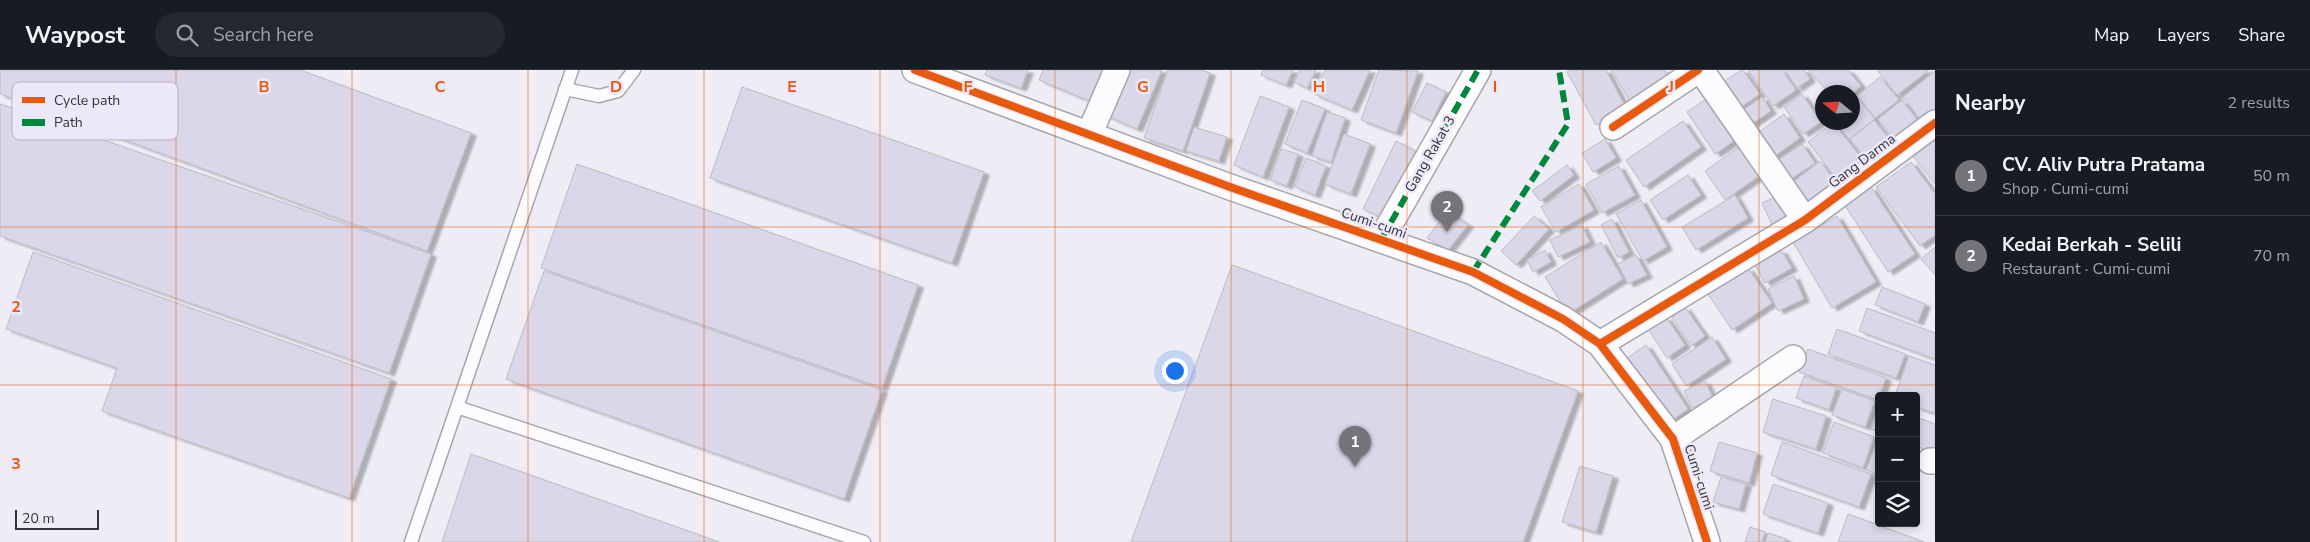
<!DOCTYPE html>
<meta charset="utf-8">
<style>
:root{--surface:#171b24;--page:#242831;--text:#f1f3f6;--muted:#9ea1a6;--line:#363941;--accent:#76747b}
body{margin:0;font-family:"Nunito Sans",sans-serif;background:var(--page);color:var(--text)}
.controls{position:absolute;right:15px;bottom:15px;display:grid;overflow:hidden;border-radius:5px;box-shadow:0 2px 8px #0003}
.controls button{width:45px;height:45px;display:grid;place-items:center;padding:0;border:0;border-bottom:1px solid var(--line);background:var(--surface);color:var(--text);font:25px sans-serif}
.compass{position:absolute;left:1815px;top:15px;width:45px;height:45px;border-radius:50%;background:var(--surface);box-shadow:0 2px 8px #0003;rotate:288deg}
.scale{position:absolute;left:15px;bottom:12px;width:84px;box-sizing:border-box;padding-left:5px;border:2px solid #353339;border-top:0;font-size:14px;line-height:18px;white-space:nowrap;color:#353339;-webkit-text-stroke:4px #ede8f9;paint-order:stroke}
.you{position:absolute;left:1174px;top:300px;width:18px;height:18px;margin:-12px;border:4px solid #fff;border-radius:50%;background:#1a73e8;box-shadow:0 0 0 8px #1a73e833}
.badge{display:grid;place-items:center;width:32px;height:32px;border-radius:50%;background:var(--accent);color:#fff;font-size:16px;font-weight:700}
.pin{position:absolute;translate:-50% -41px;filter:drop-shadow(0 1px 2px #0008)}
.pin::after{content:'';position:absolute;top:26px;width:18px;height:15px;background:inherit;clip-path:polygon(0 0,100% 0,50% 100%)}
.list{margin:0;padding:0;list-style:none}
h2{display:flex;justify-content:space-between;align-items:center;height:65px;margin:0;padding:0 20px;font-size:21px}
h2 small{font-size:16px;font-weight:400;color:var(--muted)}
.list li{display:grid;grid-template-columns:32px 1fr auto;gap:15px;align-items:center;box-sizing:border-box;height:80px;padding:0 20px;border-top:1px solid var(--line)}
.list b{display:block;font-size:19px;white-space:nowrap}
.list p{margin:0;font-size:16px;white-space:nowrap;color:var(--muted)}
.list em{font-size:16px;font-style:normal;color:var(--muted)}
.icon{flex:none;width:28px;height:28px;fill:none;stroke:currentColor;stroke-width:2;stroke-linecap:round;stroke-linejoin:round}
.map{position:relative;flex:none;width:1935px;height:472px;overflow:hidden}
header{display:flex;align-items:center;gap:30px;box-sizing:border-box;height:70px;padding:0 25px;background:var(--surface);border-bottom:1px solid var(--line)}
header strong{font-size:24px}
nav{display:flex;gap:28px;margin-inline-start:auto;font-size:18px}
.search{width:350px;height:45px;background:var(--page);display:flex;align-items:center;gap:12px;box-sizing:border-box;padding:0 18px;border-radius:28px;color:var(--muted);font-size:19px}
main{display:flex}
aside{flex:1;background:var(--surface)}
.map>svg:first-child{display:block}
</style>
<header>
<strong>Waypost</strong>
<div class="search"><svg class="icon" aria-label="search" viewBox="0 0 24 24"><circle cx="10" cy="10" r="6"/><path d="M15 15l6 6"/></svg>Search here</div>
<nav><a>Map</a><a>Layers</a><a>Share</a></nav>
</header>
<main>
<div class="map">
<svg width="1935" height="472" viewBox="0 0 1935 472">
<defs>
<filter id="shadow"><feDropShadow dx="5.5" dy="3" stdDeviation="1" flood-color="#0004"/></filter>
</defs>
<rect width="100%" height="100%" fill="#eeecf5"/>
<!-- building -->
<path fill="#d9d7e8" stroke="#bdbcc3" filter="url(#shadow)" d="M0,0H300L471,63L427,181L0,24Z
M987,0H1028L1021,18L985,5Z
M1043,0H1105L1092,32L1039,10Z
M1125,0H1162L1137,59L1105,45Z
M1168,0H1201L1210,3L1183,81L1144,68Z
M1263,0H1293L1286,15L1261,5Z
M1300,0H1316L1307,18L1294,12Z
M1325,0H1370L1352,40L1314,24Z
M1379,0L1418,1L1396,63L1361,50Z
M1570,0H1606L1626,38L1596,55L1567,2Z
M1611,0H1664L1669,7L1630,31Z
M1741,0H1743L1760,24L1734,42L1716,17Z
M1748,0H1782L1796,20L1773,36Z
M1785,0H1804L1810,9L1797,18Z
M1808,0H1848L1861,16L1852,24L1828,22Z
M1877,0H1928V1L1897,25Z
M1935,1V46L1924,54L1903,27Z
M1880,7L1899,30L1875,48L1857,26Z
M1427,13L1446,22L1432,51L1412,42Z
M742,17L984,102L952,193L710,108Z
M1802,24L1821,52L1803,64L1784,37Z
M1712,25L1740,67L1715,84L1687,42Z
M1260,26L1289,37L1263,107L1234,95Z
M1857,26L1875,49L1849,69L1836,52H1852V30Z
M1762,27L1771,41L1746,58L1737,44Z
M1302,30L1325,39L1307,83L1285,74Z
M1902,30L1921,55L1897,74L1878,49Z
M0,34L431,184L389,303L0,166Z
M1327,42L1345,48L1331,92L1312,86Z
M1784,44L1800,68L1772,88L1756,64Z
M1874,50L1894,75L1870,94L1850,69Z
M1683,51L1701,77L1644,117L1626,90Z
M1833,52L1867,95L1841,115L1808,72Z
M1194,57L1227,67L1219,91L1186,81Z
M1344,64L1370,74L1351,124L1325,114Z
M1932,68L1935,72V114L1911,84Z
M1605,69L1616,88L1593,102L1582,83Z
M1396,71L1422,85L1388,151L1363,139Z
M1746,72L1766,101L1725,130L1705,101Z
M1802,74L1815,93L1786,112L1774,93Z
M1281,79L1298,84L1287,116L1270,110Z
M1306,88L1326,96L1315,125L1295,117Z
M1820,91L1839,116L1806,142L1787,117Z
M1911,92L1935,124V165L1920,176L1876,117Z
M577,94L918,215L882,318L541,198Z
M1567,95L1574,105L1540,131L1532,121Z
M1619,96L1635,125L1602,143L1586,114Z
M1688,105L1701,125L1663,150L1650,130Z
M1579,114L1594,140L1556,162L1541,137Z
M1871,117L1915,184L1888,202L1844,134Z
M1735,125L1748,148L1696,180L1682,157Z
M1780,125L1790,147L1772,155L1762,133Z
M1641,130L1667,177L1643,191L1616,144Z
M1447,141L1468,155L1448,180L1427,168Z
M1534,146L1549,159L1516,195L1501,181Z
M1837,146L1876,212L1832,238L1793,172Z
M1612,149L1629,182L1618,188L1601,155Z
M1582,155L1590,172L1558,187L1550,170Z
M1601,172L1623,209L1568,244L1545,207Z
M1935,177V205L1921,189Z
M1545,180L1551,192L1533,202L1527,190Z
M1781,180L1792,198L1765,213L1755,195Z
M33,182L391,309L349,428L102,341L117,298L6,259Z
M1636,185L1647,205L1628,214L1618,194Z
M1232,195L1578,321L1523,472H1131Z
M1748,198L1772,233L1732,260L1708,224Z
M544,201L882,320L844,429L506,309Z
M1794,206L1804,229L1778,241L1768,219Z
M1882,217L1925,234L1918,252L1875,235Z
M1685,237L1705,266L1691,276L1672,247Z
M1867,238L1935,263V289L1859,261Z
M1666,247L1685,275L1667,288L1648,259Z
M1837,259L1905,284L1896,308L1828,284Z
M1712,267L1726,289L1686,316L1672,294Z
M1646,275L1688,339L1669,352L1627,288Z
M1808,279L1886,308L1878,330L1799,302Z
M1909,286L1935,295V343L1916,337V326H1895Z
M1804,306L1836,318L1829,340L1796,328Z
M1705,311L1713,328L1692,338L1684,321Z
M1842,319L1875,331L1865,357L1832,345Z
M1773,329L1826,346L1816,379L1763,362Z
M1879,338V362L1871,359Z
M1916,347L1935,354V383L1916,376Z
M1834,352L1874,367L1863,398L1823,383Z
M1878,369H1879V404L1866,400Z
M1719,372L1757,383L1749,413L1710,401Z
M1782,372L1871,404L1859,437L1771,405Z
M471,384L719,472H442Z
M1580,396L1613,406L1596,462L1562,452Z
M1721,407L1746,414L1739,439L1713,432Z
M1773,414L1828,433L1818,463L1763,444Z
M1848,444L1924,472H1838Z
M1750,457L1765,462L1762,472H1745Z
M1768,463L1786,469L1785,472H1765Z"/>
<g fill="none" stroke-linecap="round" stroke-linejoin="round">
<!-- lane casing -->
<g stroke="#a7a6ac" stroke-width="15">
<path id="lane" d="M565,19L599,26L618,21L634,0
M457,337L864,472
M411,472L572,0"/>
</g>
<!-- street casing -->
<g stroke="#a7a6ac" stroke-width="28">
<path id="street" d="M915,0L1230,117L1473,202L1563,249L1600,274L1673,369L1707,472
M1701,0L1805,150
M1613,57L1698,0
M1089,65L1117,0
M1382,168L1478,0
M1600,274L1805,150L1935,53
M1673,369L1793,288
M1930,391H1935"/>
</g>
<!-- lane -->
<use href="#lane" stroke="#fcfcfe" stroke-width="12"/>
<!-- street -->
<use href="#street" stroke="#fcfcfe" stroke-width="25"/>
<!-- quiet -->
<path stroke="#00873e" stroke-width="6" stroke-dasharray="12 6" stroke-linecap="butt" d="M1382,168L1478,0
M1473,202L1568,54L1559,0"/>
<!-- cycleway casing -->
<g stroke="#ede8f9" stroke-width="11">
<path id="cycleway" d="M915,0L1230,117L1473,202L1563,249L1600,274L1673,369L1707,472
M1613,57L1698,0
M1600,274L1805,150L1935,53"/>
</g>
<!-- cycleway -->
<use href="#cycleway" stroke="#e8590c" stroke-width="8"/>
</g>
<!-- grid -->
<path fill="none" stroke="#e8590c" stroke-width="1" stroke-opacity="0.55" d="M176,0V472M352,0V472M528,0V472M704,0V472M880,0V472M1055,0V472M1231,0V472M1407,0V472M1583,0V472M1759,0V472M0,157H1935M0,315H1935"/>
<g text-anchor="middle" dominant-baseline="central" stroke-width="5" stroke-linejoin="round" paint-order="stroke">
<!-- street labels -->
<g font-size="14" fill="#353339" stroke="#ede8f9">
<text transform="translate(1430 84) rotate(-60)">Gang Rakat 3</text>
<text transform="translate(1862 91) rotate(-37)">Gang Darma</text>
<text transform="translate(1374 153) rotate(19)">Cumi-cumi</text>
<text transform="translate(1699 407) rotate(72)">Cumi-cumi</text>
</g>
</g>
<!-- legend -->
<rect x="12" y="12" width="166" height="58" rx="8" fill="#ede8f9" stroke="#b6b2bf" stroke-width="1"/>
<rect x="22" y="27" width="23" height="6" fill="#e8590c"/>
<rect x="22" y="49" width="23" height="7" fill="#00873e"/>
<g font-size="14" fill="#353339">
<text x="54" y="35">Cycle path</text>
<text x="54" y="57">Path</text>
</g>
<g font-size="16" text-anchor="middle" font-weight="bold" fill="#e8590c" stroke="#ede8f9" stroke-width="5" stroke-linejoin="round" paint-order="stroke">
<text x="264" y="22">B</text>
<text x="440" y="22">C</text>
<text x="616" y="22">D</text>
<text x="792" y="22">E</text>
<text x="968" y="22">F</text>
<text x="1143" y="22">G</text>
<text x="1319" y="22">H</text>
<text x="1495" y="22">I</text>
<text x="1671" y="22">J</text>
<text x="16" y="242">2</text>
<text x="16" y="399">3</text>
</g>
</svg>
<div class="controls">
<button>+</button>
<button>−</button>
<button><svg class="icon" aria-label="layers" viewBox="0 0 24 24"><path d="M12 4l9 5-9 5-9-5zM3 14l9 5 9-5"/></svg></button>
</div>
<svg class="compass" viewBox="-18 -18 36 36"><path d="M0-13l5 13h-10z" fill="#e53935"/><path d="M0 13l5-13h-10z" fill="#9ea1a6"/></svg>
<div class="scale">20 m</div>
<div class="you"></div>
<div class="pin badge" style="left:1355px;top:397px">1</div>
<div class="pin badge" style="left:1447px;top:162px">2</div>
</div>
<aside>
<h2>Nearby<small>2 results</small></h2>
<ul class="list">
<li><span class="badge">1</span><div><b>CV. Aliv Putra Pratama</b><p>Shop · Cumi-cumi</p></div><em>50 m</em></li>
<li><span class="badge">2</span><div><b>Kedai Berkah - Selili</b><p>Restaurant · Cumi-cumi</p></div><em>70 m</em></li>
</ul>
</aside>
</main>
